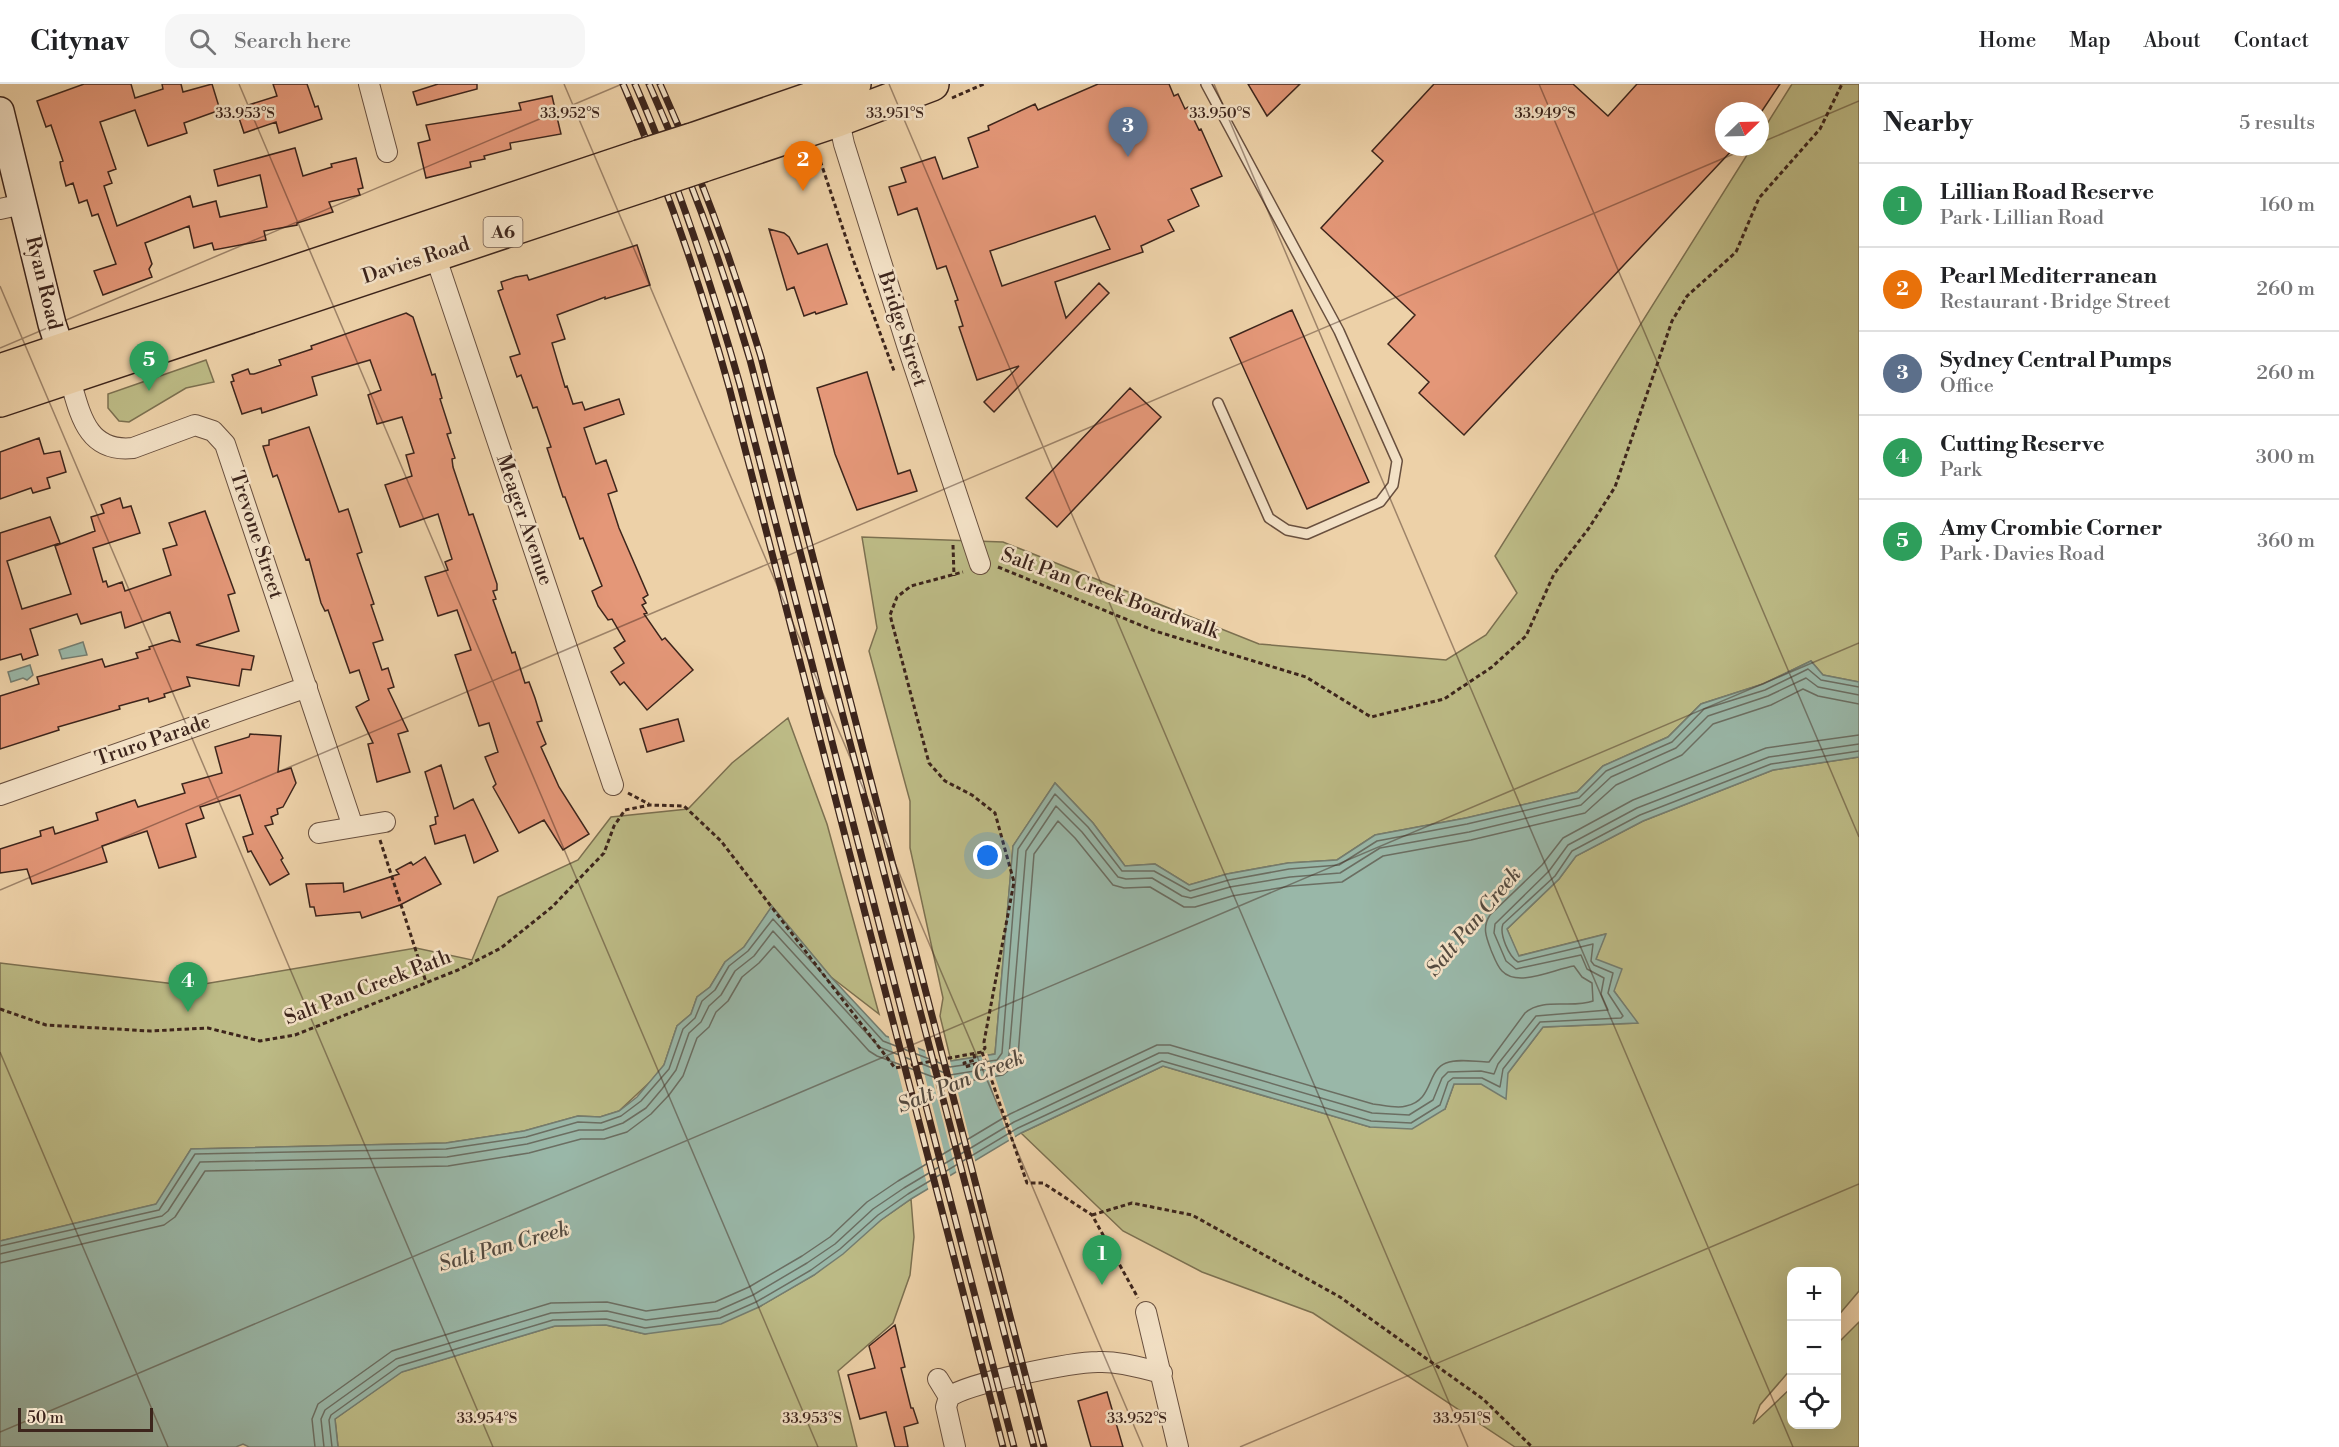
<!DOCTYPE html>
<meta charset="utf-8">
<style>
:root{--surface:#fff;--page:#f6f6f6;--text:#202124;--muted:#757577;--line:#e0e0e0;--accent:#1a73e8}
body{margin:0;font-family:"Libre Bodoni",serif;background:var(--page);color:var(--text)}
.controls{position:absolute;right:18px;bottom:18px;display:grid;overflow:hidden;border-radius:12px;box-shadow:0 6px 24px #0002}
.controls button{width:54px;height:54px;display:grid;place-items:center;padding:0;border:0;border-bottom:2px solid var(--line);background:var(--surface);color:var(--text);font:30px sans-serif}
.compass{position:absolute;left:1715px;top:18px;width:54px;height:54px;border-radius:50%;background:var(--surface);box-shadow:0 6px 24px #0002;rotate:67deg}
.scale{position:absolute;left:18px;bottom:15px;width:135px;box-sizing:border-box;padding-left:6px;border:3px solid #3d251c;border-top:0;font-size:16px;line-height:21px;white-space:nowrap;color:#3d251c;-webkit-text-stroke:4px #f3e1c6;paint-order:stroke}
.you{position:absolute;left:988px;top:772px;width:21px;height:21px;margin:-15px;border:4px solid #fff;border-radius:50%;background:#1a73e8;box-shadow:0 0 0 9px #1a73e833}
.badge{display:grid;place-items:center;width:39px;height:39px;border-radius:50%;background:var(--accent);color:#fff;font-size:20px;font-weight:700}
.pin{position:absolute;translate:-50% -50px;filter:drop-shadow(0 2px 3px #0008)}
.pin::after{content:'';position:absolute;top:32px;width:21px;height:18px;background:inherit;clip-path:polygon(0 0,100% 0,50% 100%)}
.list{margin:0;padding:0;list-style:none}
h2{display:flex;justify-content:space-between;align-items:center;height:78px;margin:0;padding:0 24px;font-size:26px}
h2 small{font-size:20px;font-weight:400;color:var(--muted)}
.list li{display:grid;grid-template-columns:39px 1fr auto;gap:18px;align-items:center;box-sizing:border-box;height:84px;padding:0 24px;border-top:2px solid var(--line)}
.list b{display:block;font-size:22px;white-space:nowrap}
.list p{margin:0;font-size:20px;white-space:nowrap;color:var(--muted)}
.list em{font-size:20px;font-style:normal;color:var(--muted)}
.icon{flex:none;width:33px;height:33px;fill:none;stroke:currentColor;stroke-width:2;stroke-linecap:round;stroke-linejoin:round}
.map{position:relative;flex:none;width:1859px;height:1363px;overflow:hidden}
header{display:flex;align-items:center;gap:36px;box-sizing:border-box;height:84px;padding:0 30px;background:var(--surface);border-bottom:2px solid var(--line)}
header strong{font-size:28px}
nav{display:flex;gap:33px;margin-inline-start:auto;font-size:21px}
.search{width:420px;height:54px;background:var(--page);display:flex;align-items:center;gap:15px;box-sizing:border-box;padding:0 21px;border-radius:18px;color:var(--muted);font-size:22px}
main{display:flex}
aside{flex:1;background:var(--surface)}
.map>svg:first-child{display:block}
</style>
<header>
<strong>Citynav</strong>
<div class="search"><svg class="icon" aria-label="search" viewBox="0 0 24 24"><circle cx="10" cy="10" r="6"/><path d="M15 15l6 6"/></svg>Search here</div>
<nav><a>Home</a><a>Map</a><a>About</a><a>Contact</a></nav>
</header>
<main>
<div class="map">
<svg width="1859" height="1363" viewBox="0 0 1859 1363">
<rect width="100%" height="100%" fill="#edd1a8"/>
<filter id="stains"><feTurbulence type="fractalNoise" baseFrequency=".00333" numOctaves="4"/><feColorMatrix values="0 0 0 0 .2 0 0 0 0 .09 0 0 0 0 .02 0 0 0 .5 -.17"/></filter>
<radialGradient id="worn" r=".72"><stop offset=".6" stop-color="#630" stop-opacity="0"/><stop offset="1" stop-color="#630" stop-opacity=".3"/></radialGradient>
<!-- green -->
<path fill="#bcba85" stroke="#7c7050" stroke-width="1.5" d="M1792,0H1859V598L1823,591L1811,577L1763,600L1701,620L1668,653L1603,682L1577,708L1466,734L1375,751L1337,776L1288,779L1227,790L1189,801L1155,780L1125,782L1093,739L1055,699L1013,762L995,970L951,977L940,932L943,914L910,764V717L869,567L877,544L862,453L1003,458L1259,560L1446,576L1486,551L1517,509L1495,472L1752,63H1760V51Z
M206,276L214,298L186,304L129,338L119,337L108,324V310Z
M788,634L827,740L879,930L831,893L772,823L744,863L725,878L710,903L697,913L691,930L677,942L664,981L651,997L619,1027L600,1033L578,1032L524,1047L446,1059L191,1065L157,1120L0,1157V879L192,902L416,864L472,876L498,813L578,776L611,733L688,725L732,679Z
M1859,673V1207L1837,1233L1836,1188H1792L1791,1285L1760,1321L1753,1340L1791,1304L1792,1340H1836L1837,1260L1859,1238V1363H1515L1313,1229L1202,1188L1123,1147L1021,1049L1163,982L1370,1043L1445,1025L1454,1000H1481L1508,989L1543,943L1637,939L1614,907L1596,875L1605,850L1518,872L1507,845L1559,795L1576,772L1643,737L1773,686Z
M911,1115L914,1153L910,1191L893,1239L838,1287L857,1363H338L335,1335L401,1288L555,1242L606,1241L645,1250L759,1223L814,1191L881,1136Z"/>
<!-- water -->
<path fill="#99b7a8" stroke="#747d70" stroke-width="1.5" d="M83,558L87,571L62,575L59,566Z
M1811,577L1823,591L1859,598V673L1773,686L1643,737L1576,772L1559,795L1507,845L1519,872L1606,850L1596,875L1622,885L1614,907L1638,939L1543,943L1508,989L1506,1015L1481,1000H1454L1445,1025L1412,1045L1370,1043L1163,982L1021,1049L911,1115L881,1136L843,1170L814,1191L759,1223L721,1240L645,1250L606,1241L555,1242L402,1288L335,1335L338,1363H249L243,1360L236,1363H0V1157L156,1120L191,1065L446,1059L524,1047L578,1032L600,1033L619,1027L637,1013L664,981L677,942L691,930L697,913L710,903L725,878L744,863L772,822L831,893L886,952L951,977L995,970L1013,762L1055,699L1093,739L1125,782L1155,780L1189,801L1227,790L1288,779L1337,776L1375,751L1466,734L1577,708L1603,682L1668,653L1701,620L1763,600Z
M30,581L33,591L27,596L23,594L11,598L8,588Z"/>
<!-- pier -->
<path fill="#edd1a8" d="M888,949L917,961L951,1095L929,1108Z
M924,963L949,973L976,1080L957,1091Z
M987,969L1016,1056L1010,1060L981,971Z"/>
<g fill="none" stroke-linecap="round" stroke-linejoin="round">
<!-- shore -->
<path stroke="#6b6e62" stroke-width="1.5" d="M0,1162L159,1126L195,1070L446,1065L526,1053L578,1038L601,1039L621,1032L641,1017L669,985L683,945L695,934L702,917L715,906L729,882L748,867L773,835L883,957L950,983L997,976L1002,969L1018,765L1055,710L1088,743L1122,787H1154L1190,807L1229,796L1289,785L1339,781L1377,757L1467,740L1579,714L1606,687L1672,658L1704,625L1765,606L1808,585L1821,596L1859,603
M0,1170L162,1132L168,1127L200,1078L447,1073L527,1060L579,1046H603L623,1039L646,1024L662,1005L676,986L689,949L701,938L709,922L721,911L735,887L754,872L773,847L879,963L950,991L999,983L1006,978L1009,971L1026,767L1056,722L1082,748L1118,793L1126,795L1152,794L1182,812L1191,814L1230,803L1290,793L1340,789L1380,764L1469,748L1581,721L1611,693L1676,664L1708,632L1768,612L1806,594L1818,603L1859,611
M0,1179L164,1141L175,1133L205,1087L448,1082L529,1069L581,1055H604L627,1048L651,1030L669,1011L683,992L697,954L709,943L716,928L728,917L742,893L759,879L774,862L869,967L877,972L952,1000L1003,991L1014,982L1018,972L1034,770L1058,737L1075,754L1113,801L1124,804L1150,803L1184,823H1195L1232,812L1291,802L1342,798L1383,772L1471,756L1585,729L1616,701L1682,671L1713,640L1771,621L1803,605L1818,612L1859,620
M315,1363L312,1335L318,1320L392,1267L551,1219L607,1218L646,1227L715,1218L749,1203L802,1172L830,1153L867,1118L898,1097L1010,1030L1157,961H1170L1373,1020C1383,1021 1397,1025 1406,1022C1434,1016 1426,987 1446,979C1459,974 1476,978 1489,978L1525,929C1543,913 1572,925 1593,917L1592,899L1582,893L1574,882C1554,885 1518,904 1502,887C1497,882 1494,873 1491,866C1486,853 1482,843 1490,831L1542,781L1563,754L1633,716L1766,664L1859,651
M324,1363L321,1335L325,1326L396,1275L551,1229L607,1227L646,1236L717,1227L753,1211L807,1179L835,1160L873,1125L904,1104L1014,1038L1159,969H1168L1372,1029L1409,1031L1433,1016L1442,994L1448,988L1481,987L1494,990L1498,980L1536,932L1608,926L1601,910L1604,894L1587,885L1581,871L1516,885L1506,877L1494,849L1495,840L1549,787L1568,761L1637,724L1769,673L1859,660
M332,1363L329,1336L331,1331L399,1282L553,1236L606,1235L645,1244L720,1234L756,1218L811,1186L840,1165L878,1131L908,1110L1018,1044L1162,977L1371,1037L1411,1039L1440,1021L1448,998L1453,994H1482L1500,1003L1503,985L1540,938L1621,934L1623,932L1608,909L1613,889L1594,881L1591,877L1593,860L1518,878C1509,873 1499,850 1503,840L1555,792L1572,767L1640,731L1771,680L1859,667"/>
</g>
<!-- building -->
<path fill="#e49778" stroke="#3d251c" stroke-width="1.5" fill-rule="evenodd" d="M84,0H131L135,14L163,5L162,0H181L183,8L212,0L220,26L184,39L187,49L148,62L135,26L100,38L116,85L108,88L112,99L104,102L117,142L190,112L193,123L216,117L220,133L267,123L260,91L218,102L214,86L295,64L303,92L332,83L331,80L356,74L363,104L358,105L360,111L329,118L333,128L297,139V141L264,147L266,156L214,166L212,159L194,164L189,142L145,159L152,180L149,185L152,193L103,211L94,187L116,180L98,130L92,132L87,116L79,119L73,99L66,102L61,84L60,78L63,77L51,41L46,43L37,17Z
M273,0H307L315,23L318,22L322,35L279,49L276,38L244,49L236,25L277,12Z
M438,0H477V5L417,21L413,8Z
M1098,0H1169L1174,12L1178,10L1185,25L1188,23L1199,46L1201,45L1222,92L1191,105L1199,122L1168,136L1174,147L1141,162L1143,168L1055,198L1066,234L1099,199L1109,209L994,328L984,318L1019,282L977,296L959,243L963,242L955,217L958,216L946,182L937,185L917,124L898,131L889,103L906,98L901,84L935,73L943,95L978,83L968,54L989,46L988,42L1035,20L1038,26ZM1095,132L1110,165L1002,202L990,167Z
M1248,0H1300L1267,32Z
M1434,0H1573L1608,32L1637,0H1780L1762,27H1724V63H1735L1464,351L1419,309L1429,298L1388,260L1415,231L1321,144L1383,77L1372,67Z
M552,12L561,50L510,59L511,65L484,72L485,75L470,78L471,83L426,94L418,59L430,56L426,41L521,26L519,19Z
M769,145L784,149L789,153L798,170L827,160L847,220L816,230L815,228L804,232L794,203L787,206Z
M637,161L650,201L605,215V213L557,231L565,255L552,259L565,303L567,302L573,320L582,318L585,326L619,315L624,330L584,344L596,380L606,376L617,407L608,410L619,444L648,511L643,514L646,519L642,521L647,529L644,530L662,556L665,554L693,586L647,626L624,598L620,601L611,588L624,579L614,564L625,557L612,535L608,536L598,522L592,507L602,502L583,454L580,455L565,413H563L547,364L551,363L537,323L533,324L521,291L517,293L510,273L520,270L498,207L503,205L501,198L516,193L527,191L529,196Z
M1292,226L1369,398L1307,425L1230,254Z
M406,229L413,233L432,291L435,290L442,314L440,315L451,349L447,350L455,374L452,375L453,383L469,431L473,430L497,500V506L493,507L496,515L493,516L512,569L515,568L525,599L529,598L535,614L542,637L537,638L546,660L541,663L559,703L589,750L563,766L544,736L519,749L493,703L496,700L485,673L498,668L489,639L479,642L455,571L471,566L457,526L438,532L425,493L448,486L445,478L452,475L438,430L400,443L385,401L412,392L406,371L414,369L402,333L377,340L368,311L381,306L370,276L312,293L317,311L262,329L261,324L242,330L231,298L234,297L232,291L248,285L250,290H254L281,281L279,276L312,265L311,262Z
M867,288L898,390L910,386L917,407L857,426L835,370L817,304Z
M1130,304L1161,333L1057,443L1026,414Z
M309,343L339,428L348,425L362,468L357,470L374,520L371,521L383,556L373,559L382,586L388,584L394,603L388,605L408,647L398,650L410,688L377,698L368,660L373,659L356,623L369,616L359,586L350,589L328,526L325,527L321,519L309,475L306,476L279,396L277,391L273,393L263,362L269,361V356Z
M39,354L44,370L60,367L66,388L47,394L50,404L33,409L31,404L0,415V368Z
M120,414L123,424L131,422L140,449L93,464L103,498L106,497L108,503L122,498L125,507L171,491L163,465L177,461L169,439L205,427L235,509L228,511L239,547L196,561L254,572L251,586L242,585L239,602L187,593L190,602L164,610L165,613L149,618L148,614L119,622L120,625L58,643L59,646L0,665V612L39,600L37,593L102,575L105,583L138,574L136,569L150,565L149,563L172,556L180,558L170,528L125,544L121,528L81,540L77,530L30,545L38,571L23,576L21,570L0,576V449L50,433L60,459L7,477L22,525L71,510L55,462L95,447L91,433L104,429L101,421Z
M678,635L684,657L647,668L640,645Z
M250,650L281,652L278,688L291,684L296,699L283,723L277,725L278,730L271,733L273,740L265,742L283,774L281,776L289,790L270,801L251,767L248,768L243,753L253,750L240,711L200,723L204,734L186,740L196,773L159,784L147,747L102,762L107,778L71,789L32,800L27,785L0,789V765L41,752L40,747L53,743L55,750L98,736L96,729L135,716L138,723L185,709L182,700L222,689L215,663L249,653Z
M441,681L454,725L473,715L498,767L474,779L465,751L435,760L430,742L436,740L435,733L438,732L425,688Z
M425,773L441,800L400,821L362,834L360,828L316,832L314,823H310L306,800L343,799L344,808L399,790L396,786L411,778L413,781Z
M895,1241L905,1283L901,1284L911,1324H913L918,1339L904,1343L908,1363H895L886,1328L860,1335L848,1291L875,1284L869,1262Z
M1107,1308L1123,1363H1091L1078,1317Z"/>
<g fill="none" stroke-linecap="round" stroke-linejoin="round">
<!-- lane casing -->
<g stroke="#69503f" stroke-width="12">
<path id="lane" d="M1206,0L1339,247L1397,377L1393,401L1380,418L1307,450L1287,446L1269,434L1218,319"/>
</g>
<!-- street casing -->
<g stroke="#69503f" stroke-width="22">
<path id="street" d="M369,0L387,68
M837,28L844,60L907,261L980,480
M0,125L23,120
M435,171L613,701
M69,292C80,329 86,369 133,364L195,341L213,347L225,360L353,743
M0,711L307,603
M319,749L385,738
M1146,1228L1178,1363
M938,1295L949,1313
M949,1313C968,1299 1072,1278 1098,1278C1119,1277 1141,1284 1162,1289
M949,1313L946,1323L955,1363"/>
</g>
<!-- secondary casing -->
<g stroke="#3d251c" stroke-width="30">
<path id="secondary" d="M0,27L52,240L67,286"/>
</g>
<!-- highway casing -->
<g stroke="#3d251c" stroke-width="36">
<path id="highway" d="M692,56L854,0
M703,81L837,36L932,0
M0,287L639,73
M0,316L649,99"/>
</g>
<!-- path -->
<path stroke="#3d251c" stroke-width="3" stroke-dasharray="4.5 3" stroke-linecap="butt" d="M952,14L984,0
M818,70L854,178L894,287
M953,461L954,492
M998,483L1155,547L1306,593L1371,633L1444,615L1492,583L1526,552L1554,490L1589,444L1615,403L1672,237L1687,212L1736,168L1759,114L1820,45L1842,0
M628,709L649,720
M380,756L426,898
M0,925L46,941L150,947L208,944L260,957L295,951L458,886L501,864L552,823L604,769L614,742L625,726L650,721L684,722L721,757L895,984L982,968L985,964L984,958L1014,798L995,729L972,711L945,697L929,679L890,531L897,513L911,502L963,488
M982,968L1027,1099H1043L1092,1131L1138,1214
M974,970L975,976L964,979L965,983L985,977
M1092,1131L1132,1119L1192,1131L1340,1213L1483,1315L1532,1363"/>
<!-- lane -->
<use href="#lane" stroke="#f3e1c6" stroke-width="9"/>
<!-- street -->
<use href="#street" stroke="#f3e1c6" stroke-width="20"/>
<!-- secondary -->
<use href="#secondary" stroke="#f3e1c6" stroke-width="27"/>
<!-- highway -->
<use href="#highway" stroke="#edd1a8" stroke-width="33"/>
<!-- rail casing -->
<g stroke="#3d251c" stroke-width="7">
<path id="rail" d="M623,0C666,99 700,199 729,303L1003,1363
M635,0C678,98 711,198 740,301L1014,1363
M649,0C689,90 723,182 750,276L1034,1363
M660,0C700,89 733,180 761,273L1044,1363"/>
</g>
<!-- rail -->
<use href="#rail" stroke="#f3e1c6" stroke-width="4.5" stroke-dasharray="14" stroke-linecap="butt"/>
<!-- highway-bridge casing -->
<g stroke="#3d251c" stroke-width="36" stroke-linecap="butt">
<path id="highway-bridge" d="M639,73L692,56
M649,99L703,81"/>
</g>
<!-- highway-bridge -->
<use href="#highway-bridge" stroke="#edd1a8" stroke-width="33"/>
</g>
<!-- ticks -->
<path fill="none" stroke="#3d251c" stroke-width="1.5" stroke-opacity="0.45" d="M239,0L818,1363M564,0L1143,1363M889,0L1468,1363M1214,0L1793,1363M1539,0L1859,753M1760,59L1859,17M0,202L493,1363M0,264L622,0M0,806L1750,63M0,968L168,1363M0,1348L1859,559M1240,1363L1859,1100"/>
<g text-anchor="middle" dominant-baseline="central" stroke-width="5" stroke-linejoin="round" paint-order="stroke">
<!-- shield labels -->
<rect fill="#f3e1c6" stroke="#745d4f" stroke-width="1.5" x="483.5" y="133" width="39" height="30" rx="4.5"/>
<g font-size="18" font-weight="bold" fill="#3d251c">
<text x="503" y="148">A6</text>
</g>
<!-- street labels -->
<g font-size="20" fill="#3d251c" stroke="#f3e1c6">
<text transform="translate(416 177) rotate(-18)">Davies Road</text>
<text transform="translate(43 199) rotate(76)">Ryan Road</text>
<text transform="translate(902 245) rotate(72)">Bridge Street</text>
<text transform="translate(524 436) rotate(71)">Meager Avenue</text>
<text transform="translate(256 451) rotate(72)">Trevone Street</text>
<text transform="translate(1110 510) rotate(20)">Salt Pan Creek Boardwalk</text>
<text transform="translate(153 657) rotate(-19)">Truro Parade</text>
<text transform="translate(368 904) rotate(-21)">Salt Pan Creek Path</text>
</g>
<!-- water labels -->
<g font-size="21" font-style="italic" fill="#544a3f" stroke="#f3e1c6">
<text transform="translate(1474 838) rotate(-50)">Salt Pan Creek</text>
<text transform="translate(961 998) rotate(-22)">Salt Pan Creek</text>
<text transform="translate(504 1163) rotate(-16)">Salt Pan Creek</text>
</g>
</g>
<g font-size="15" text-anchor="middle" fill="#3d251c" stroke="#f3e1c6" stroke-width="5" stroke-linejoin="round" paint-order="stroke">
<text x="245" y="34">33.953°S</text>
<text x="570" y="34">33.952°S</text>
<text x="895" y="34">33.951°S</text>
<text x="1220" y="34">33.950°S</text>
<text x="1545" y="34">33.949°S</text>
<text x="487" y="1339">33.954°S</text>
<text x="812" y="1339">33.953°S</text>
<text x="1137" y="1339">33.952°S</text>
<text x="1462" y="1339">33.951°S</text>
</g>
<rect width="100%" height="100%" filter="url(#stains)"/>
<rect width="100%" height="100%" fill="url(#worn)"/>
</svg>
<div class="controls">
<button>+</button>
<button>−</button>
<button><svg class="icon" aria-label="locate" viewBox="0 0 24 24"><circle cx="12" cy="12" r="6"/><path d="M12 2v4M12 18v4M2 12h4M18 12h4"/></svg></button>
</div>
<svg class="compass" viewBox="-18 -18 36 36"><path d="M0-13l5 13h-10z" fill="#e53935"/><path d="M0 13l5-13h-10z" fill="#757577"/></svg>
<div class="scale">50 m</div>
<div class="you"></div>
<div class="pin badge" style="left:1102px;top:1201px;background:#2e9e5b">1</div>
<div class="pin badge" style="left:803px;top:107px;background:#e8710a">2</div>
<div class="pin badge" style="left:1128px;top:73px;background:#5c6f8a">3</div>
<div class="pin badge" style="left:188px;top:928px;background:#2e9e5b">4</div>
<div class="pin badge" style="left:149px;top:307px;background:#2e9e5b">5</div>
</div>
<aside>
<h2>Nearby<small>5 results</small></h2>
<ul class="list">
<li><span class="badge" style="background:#2e9e5b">1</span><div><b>Lillian Road Reserve</b><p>Park · Lillian Road</p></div><em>160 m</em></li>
<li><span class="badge" style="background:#e8710a">2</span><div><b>Pearl Mediterranean</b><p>Restaurant · Bridge Street</p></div><em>260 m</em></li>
<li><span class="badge" style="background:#5c6f8a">3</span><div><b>Sydney Central Pumps</b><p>Office</p></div><em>260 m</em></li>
<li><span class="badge" style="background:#2e9e5b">4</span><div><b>Cutting Reserve</b><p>Park</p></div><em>300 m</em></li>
<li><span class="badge" style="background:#2e9e5b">5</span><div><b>Amy Crombie Corner</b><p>Park · Davies Road</p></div><em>360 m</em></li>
</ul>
</aside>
</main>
